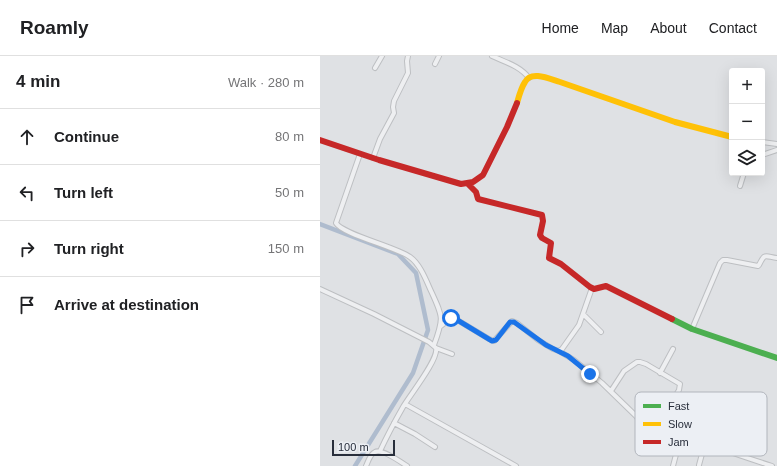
<!DOCTYPE html>
<meta charset="utf-8">
<style>
:root{--surface:#fff;--page:#f2f2f2;--text:#202124;--muted:#757577;--line:#e0e0e0}
body{margin:0;font-family:Arial,sans-serif;background:var(--page);color:var(--text)}
.controls{position:absolute;right:12px;top:12px;display:grid;overflow:hidden;border-radius:4px;box-shadow:0 4px 16px #0002}
.controls button{width:36px;height:36px;display:grid;place-items:center;padding:0;border:0;border-bottom:1px solid var(--line);background:var(--surface);color:var(--text);font:20px sans-serif}
.scale{position:absolute;left:12px;bottom:10px;width:63px;box-sizing:border-box;padding-left:4px;border:2px solid #282e3b;border-top:0;font-size:11px;line-height:14px;white-space:nowrap;color:#282e3b;-webkit-text-stroke:3px #eceff4;paint-order:stroke}
.stop{position:absolute;width:12px;height:12px;margin:-9px;border:3px solid #1a73e8;border-radius:50%;background:#fff}
.stop.end{background:#1a73e8;border-color:#fff;box-shadow:0 1px 4px #0008}
.list{margin:0;padding:0;list-style:none}
h2{display:flex;justify-content:space-between;align-items:center;height:52px;margin:0;padding:0 16px;font-size:17px}
h2 small{font-size:13px;font-weight:400;color:var(--muted)}
.list li{display:grid;grid-template-columns:26px 1fr auto;gap:12px;align-items:center;box-sizing:border-box;height:56px;padding:0 16px;border-top:1px solid var(--line)}
.list b{display:block;font-size:15px;white-space:nowrap}
.list em{font-size:13px;font-style:normal;color:var(--muted)}
.icon{flex:none;width:22px;height:22px;fill:none;stroke:currentColor;stroke-width:2;stroke-linecap:round;stroke-linejoin:round}
.map{position:relative;flex:none;width:457px;height:410px;overflow:hidden}
header{display:flex;align-items:center;gap:24px;box-sizing:border-box;height:56px;padding:0 20px;background:var(--surface);border-bottom:1px solid var(--line)}
header strong{font-size:19px}
nav{display:flex;gap:22px;margin-inline-start:auto;font-size:14px}
main{display:flex}
aside{flex:1;background:var(--surface)}
.map>svg:first-child{display:block}
</style>
<header>
<strong>Roamly</strong>
<nav><a>Home</a><a>Map</a><a>About</a><a>Contact</a></nav>
</header>
<main>
<aside>
<h2>4 min<small>Walk · 280 m</small></h2>
<ul class="list">
<li><svg class="icon" aria-label="ahead" viewBox="0 0 24 24"><path d="M12 20V5M6 11l6-6 6 6"/></svg><div><b>Continue</b></div><em>80 m</em></li>
<li><svg class="icon" aria-label="left" viewBox="0 0 24 24"><path d="M17 20v-9H6M10 6l-5 5 5 5"/></svg><div><b>Turn left</b></div><em>50 m</em></li>
<li><svg class="icon" aria-label="right" viewBox="0 0 24 24"><path d="M7 20v-9h11M14 6l5 5-5 5"/></svg><div><b>Turn right</b></div><em>150 m</em></li>
<li><svg class="icon" aria-label="arrive" viewBox="0 0 24 24"><path d="M6 21V4h12l-3 4 3 4H6"/></svg><div><b>Arrive at destination</b></div></li>
</ul>
</aside>
<div class="map">
<svg width="457" height="410" viewBox="0 0 457 410">
<rect width="100%" height="100%" fill="#dfe1e4"/>
<g fill="none" stroke-linecap="round" stroke-linejoin="round">
<!-- canal -->
<path stroke="#afbcce" stroke-width="4.5" d="M0,168L78,198L96,217L108,274L93,317L35,410"/>
<!-- street casing -->
<g stroke="#bdbfc2" stroke-width="6">
<path id="street" d="M172,0C185,6 200,10 209,22
M115,8L119,0
M55,12L62,0
M442,86L457,88
M40,98L16,167C22,178 76,191 90,201C100,208 106,224 111,235C123,261 124,262 114,289
M442,99L457,94
M53,102L60,83L74,57L73,51L74,45L88,17L87,5L88,0
M420,130L424,117
M0,233L54,258L109,286L116,292C119,303 90,339 83,351C75,365 67,380 60,395
M263,258L281,276
M121,270L131,262H134L169,283L174,285L192,265L197,267L218,284L233,293L239,295L242,293L259,269L272,232
M372,273L400,207L403,204H407L438,210L439,209C445,197 444,200 457,202
M116,292L132,298
M239,295L254,304L282,327L316,360L321,367L360,384
M340,317L353,293
M291,335L304,315L317,306H320L326,308L360,328L359,334L347,354V356C352,362 360,362 364,368L353,410
M85,348L196,410
M74,367L95,378L115,391
M362,378C391,390 421,400 452,410
M401,393L412,360
M379,409L385,387
M46,410C48,406 50,398 55,396C61,392 81,406 87,410"/>
</g>
<!-- street -->
<use href="#street" stroke="#eeeff1" stroke-width="4"/>
<!-- fast -->
<path stroke="#4caf50" stroke-width="6" d="M352,263L372,273L457,302"/>
<!-- slow -->
<path stroke="#ffc107" stroke-width="6" d="M197,47C199,40 201,32 205,26C211,14 230,23 240,26L355,66L412,81"/>
<!-- jam -->
<path stroke="#c62828" stroke-width="6" d="M0,84L59,104L141,128L153,126L163,119L187,71L197,47
M148,128L156,136L158,143L222,159L223,165L220,179L222,182L231,187L229,202L241,208L270,231L274,233L286,230L352,263"/>
</g>
<g fill="none" stroke-linecap="round" stroke-linejoin="round">
<!-- route -->
<path stroke="#1a73e8" stroke-width="5" d="M131,262H134L172,285L176,284L190,266H194L226,289L248,300L270,318"/>
</g>
<!-- legend -->
<rect x="315" y="336" width="132" height="64" rx="6" fill="#eceff4" stroke="#b1b5bc" stroke-width="1"/>
<rect x="323" y="348" width="18" height="4" fill="#4caf50"/>
<rect x="323" y="366" width="18" height="4" fill="#ffc107"/>
<rect x="323" y="384" width="18" height="4" fill="#c62828"/>
<g font-size="11" fill="#282e3b">
<text x="348" y="354">Fast</text>
<text x="348" y="372">Slow</text>
<text x="348" y="390">Jam</text>
</g>
</svg>
<div class="controls">
<button>+</button>
<button>−</button>
<button><svg class="icon" aria-label="layers" viewBox="0 0 24 24"><path d="M12 4l9 5-9 5-9-5zM3 14l9 5 9-5"/></svg></button>
</div>
<div class="scale">100 m</div>
<div class="stop" style="left:131px;top:262px"></div>
<div class="stop end" style="left:270px;top:318px"></div>
</div>
</main>
